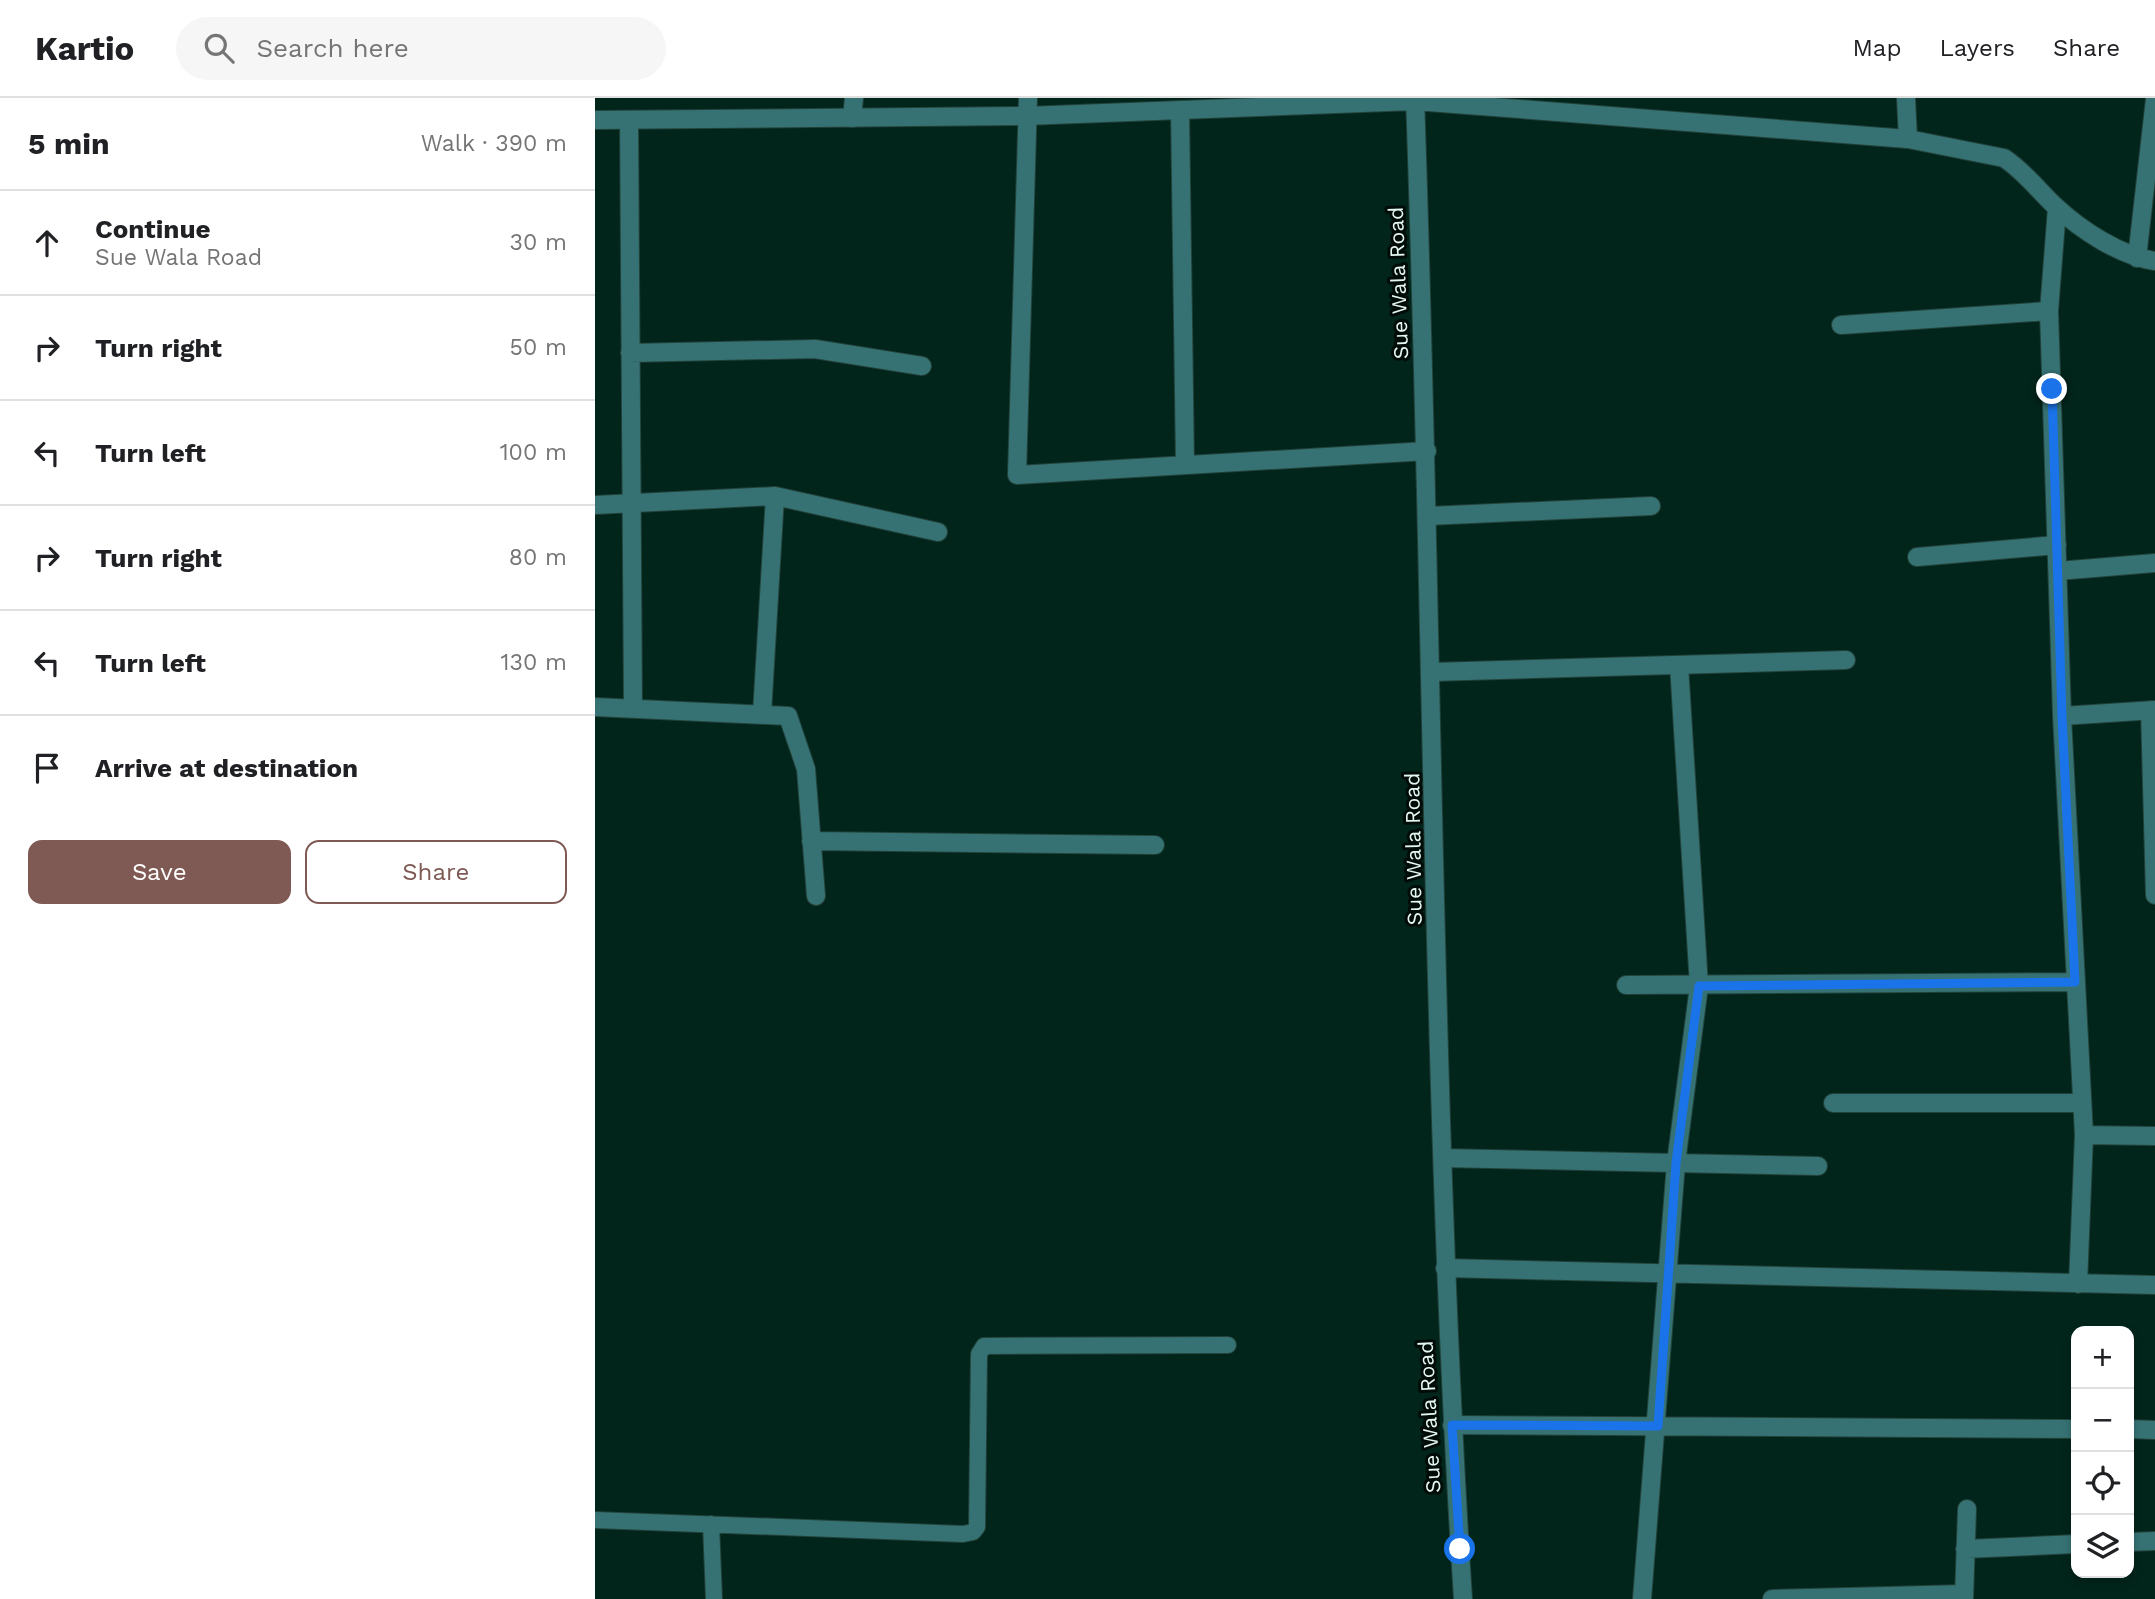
<!DOCTYPE html>
<meta charset="utf-8">
<style>
:root{--surface:#fff;--page:#f6f6f6;--text:#202124;--muted:#757577;--line:#e0e0e0;--accent:#7f5953}
body{margin:0;font-family:"Work Sans",sans-serif;background:var(--page);color:var(--text)}
.controls{position:absolute;right:21px;bottom:21px;display:grid;overflow:hidden;border-radius:14px;box-shadow:0 4px 10px #0003}
.controls button{width:63px;height:63px;display:grid;place-items:center;padding:0;border:0;border-bottom:2px solid var(--line);background:var(--surface);color:var(--text);font:35px sans-serif}
.stop{position:absolute;width:21px;height:21px;margin:-16px;border:5px solid #1a73e8;border-radius:50%;background:#fff}
.stop.end{background:#1a73e8;border-color:#fff;box-shadow:0 2px 7px #0008}
.list{margin:0;padding:0;list-style:none}
h2{display:flex;justify-content:space-between;align-items:center;height:91px;margin:0;padding:0 28px;font-size:30px}
h2 small{font-size:23px;font-weight:400;color:var(--muted)}
.list li{display:grid;grid-template-columns:46px 1fr auto;gap:21px;align-items:center;box-sizing:border-box;height:105px;padding:0 28px;border-top:2px solid var(--line)}
.list b{display:block;font-size:26px;white-space:nowrap}
.list p{margin:0;font-size:23px;white-space:nowrap;color:var(--muted)}
.list em{font-size:23px;font-style:normal;color:var(--muted)}
.actions{display:flex;gap:14px;padding:21px 28px}
.actions a{flex:1;padding:16px 0;border:2px solid var(--accent);border-radius:14px;text-align:center;font-size:24px;color:var(--accent)}
.actions .main{background:var(--accent);color:#fff}
.icon{flex:none;width:38px;height:38px;fill:none;stroke:currentColor;stroke-width:2;stroke-linecap:round;stroke-linejoin:round}
.map{position:relative;flex:none;width:1560px;height:1501px;overflow:hidden}
header{display:flex;align-items:center;gap:42px;box-sizing:border-box;height:98px;padding:0 35px;background:var(--surface);border-bottom:2px solid var(--line)}
header strong{font-size:33px}
nav{display:flex;gap:38px;margin-inline-start:auto;font-size:24px}
.search{width:490px;height:63px;background:var(--page);display:flex;align-items:center;gap:18px;box-sizing:border-box;padding:0 24px;border-radius:38px;color:var(--muted);font-size:26px}
main{display:flex}
aside{flex:1;background:var(--surface)}
.map>svg:first-child{display:block}
</style>
<header>
<strong>Kartio</strong>
<div class="search"><svg class="icon" aria-label="search" viewBox="0 0 24 24"><circle cx="10" cy="10" r="6"/><path d="M15 15l6 6"/></svg>Search here</div>
<nav><a>Map</a><a>Layers</a><a>Share</a></nav>
</header>
<main>
<aside>
<h2>5 min<small>Walk · 390 m</small></h2>
<ul class="list">
<li><svg class="icon" aria-label="ahead" viewBox="0 0 24 24"><path d="M12 20V5M6 11l6-6 6 6"/></svg><div><b>Continue</b><p>Sue Wala Road</p></div><em>30 m</em></li>
<li><svg class="icon" aria-label="right" viewBox="0 0 24 24"><path d="M7 20v-9h11M14 6l5 5-5 5"/></svg><div><b>Turn right</b></div><em>50 m</em></li>
<li><svg class="icon" aria-label="left" viewBox="0 0 24 24"><path d="M17 20v-9H6M10 6l-5 5 5 5"/></svg><div><b>Turn left</b></div><em>100 m</em></li>
<li><svg class="icon" aria-label="right" viewBox="0 0 24 24"><path d="M7 20v-9h11M14 6l5 5-5 5"/></svg><div><b>Turn right</b></div><em>80 m</em></li>
<li><svg class="icon" aria-label="left" viewBox="0 0 24 24"><path d="M17 20v-9H6M10 6l-5 5 5 5"/></svg><div><b>Turn left</b></div><em>130 m</em></li>
<li><svg class="icon" aria-label="arrive" viewBox="0 0 24 24"><path d="M6 21V4h12l-3 4 3 4H6"/></svg><div><b>Arrive at destination</b></div></li>
</ul>
<div class="actions"><a class="main">Save</a><a>Share</a></div>
</aside>
<div class="map">
<svg width="1560" height="1501" viewBox="0 0 1560 1501">
<rect width="100%" height="100%" fill="#02251b"/>
<g fill="none" stroke-linecap="round" stroke-linejoin="round">
<!-- service casing -->
<g stroke="#224239" stroke-width="18">
<path id="service" d="M0,1422L368,1436L378,1434L382,1429L384,1256L389,1248L633,1247
M116,1426L119,1501"/>
</g>
<!-- pedestrian casing -->
<g stroke="#224239" stroke-width="20">
<path id="pedestrian" d="M1084,567L1104,888"/>
</g>
<!-- minor casing -->
<g stroke="#224239" stroke-width="20">
<path id="minor" d="M433,0L422,377L832,353
M1311,0L1313,41
M585,12L590,366
M257,20L259,0
M34,22L38,609
M1462,110L1454,213L1467,618L1489,1037L1560,1038
M1542,160L1560,1
M1246,227L1454,213
M35,255L220,251L327,268
M0,407L180,398L343,434
M833,418L1056,408
M1322,459L1462,447
M1463,473L1560,465
M837,574L1251,562
M0,609L193,618L211,671L221,798
M1555,612L1560,797
M167,616L180,398
M1467,618L1560,612
M216,743L560,747
M1031,887L1480,884
M1238,1005H1487
M848,1060L1223,1068
M850,1170L1560,1187
M1483,1186L1489,1037
M857,1327L1481,1331
M1534,1331L1560,1332
M1534,1444L1560,1443
M1370,1451L1481,1446
M1047,1501L1081,1065L1104,888
M1177,1501L1369,1496
M1369,1501L1372,1411"/>
</g>
<!-- tertiary casing -->
<g stroke="#224239" stroke-width="20">
<path id="tertiary" d="M820,0C838,500 836,1001 868,1501
M0,22L431,18L820,3L1313,41L1409,60C1429,73 1443,92 1460,108C1486,132 1525,158 1560,163"/>
</g>
<!-- service -->
<use href="#service" stroke="#367274" stroke-width="16"/>
<!-- pedestrian -->
<use href="#pedestrian" stroke="#367274" stroke-width="18"/>
<!-- minor -->
<use href="#minor" stroke="#367274" stroke-width="18"/>
<!-- tertiary -->
<use href="#tertiary" stroke="#367274" stroke-width="18"/>
</g>
<g fill="none" stroke-linecap="round" stroke-linejoin="round">
<!-- route -->
<path stroke="#1a73e8" stroke-width="9" d="M865,1451L857,1327L1063,1328L1081,1065L1104,888L1480,884L1467,618L1457,291"/>
</g>
<g text-anchor="middle" dominant-baseline="central" stroke-width="6" stroke-linejoin="round" paint-order="stroke">
<!-- street labels -->
<g font-size="21" fill="#e4f7f0" stroke="#010b07">
<text transform="translate(803 185) rotate(-92)">Sue Wala Road</text>
<text transform="translate(818 751) rotate(-91)">Sue Wala Road</text>
<text transform="translate(834 1319) rotate(-93)">Sue Wala Road</text>
</g>
</g>
</svg>
<div class="controls">
<button>+</button>
<button>−</button>
<button><svg class="icon" aria-label="locate" viewBox="0 0 24 24"><circle cx="12" cy="12" r="6"/><path d="M12 2v4M12 18v4M2 12h4M18 12h4"/></svg></button>
<button><svg class="icon" aria-label="layers" viewBox="0 0 24 24"><path d="M12 4l9 5-9 5-9-5zM3 14l9 5 9-5"/></svg></button>
</div>
<div class="stop" style="left:865px;top:1451px"></div>
<div class="stop end" style="left:1457px;top:291px"></div>
</div>
</main>
